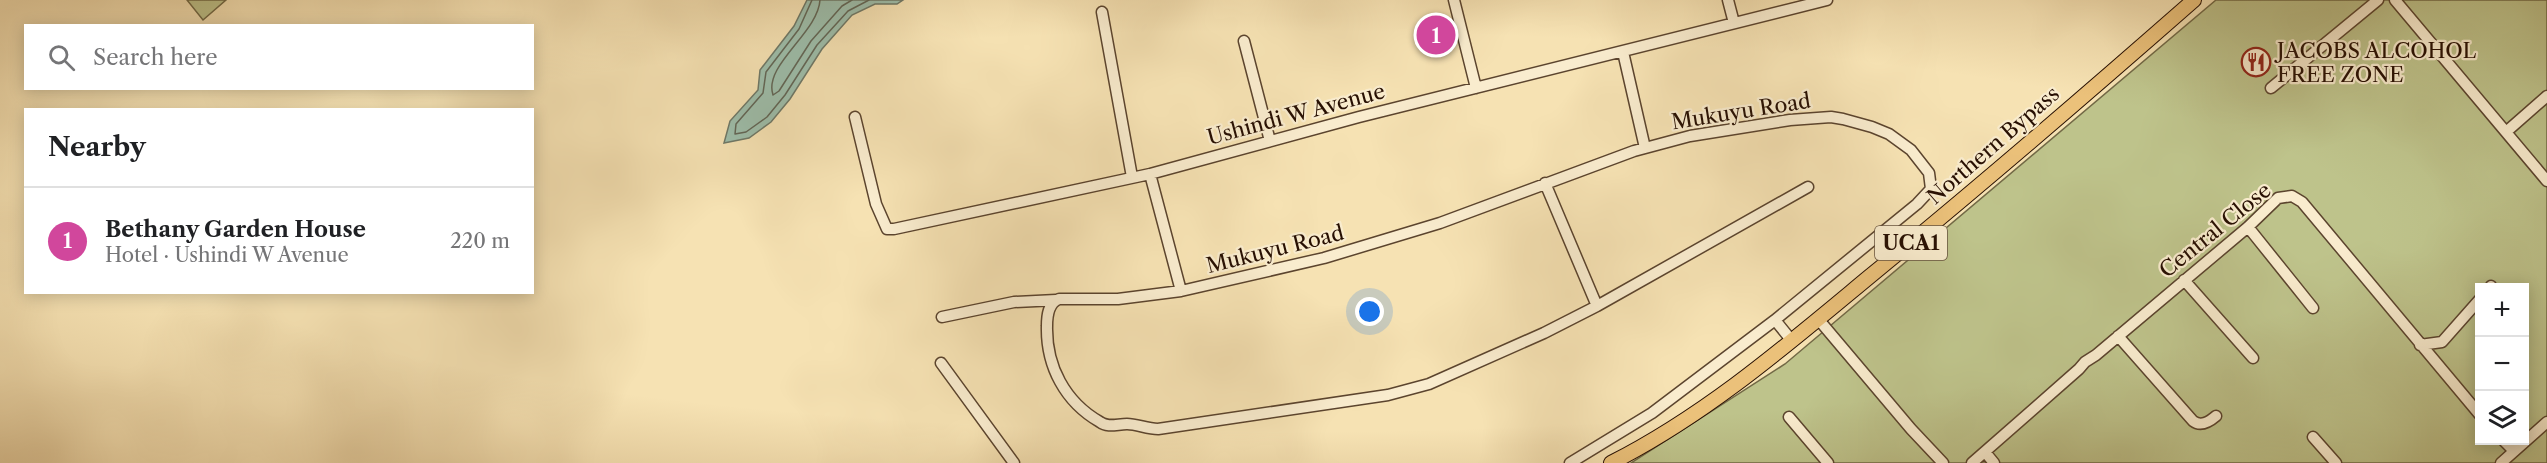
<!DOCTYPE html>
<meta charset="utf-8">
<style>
:root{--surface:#fff;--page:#f6f6f6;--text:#202124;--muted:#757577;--line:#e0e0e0;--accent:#7c3aed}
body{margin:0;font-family:"Libre Caslon Text",serif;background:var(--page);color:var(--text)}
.controls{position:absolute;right:18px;bottom:18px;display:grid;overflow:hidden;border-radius:0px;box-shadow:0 3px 15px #0003}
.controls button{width:54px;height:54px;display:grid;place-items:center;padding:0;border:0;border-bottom:2px solid var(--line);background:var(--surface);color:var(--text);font:30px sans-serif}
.you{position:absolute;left:1370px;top:312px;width:21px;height:21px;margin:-15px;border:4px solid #fff;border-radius:50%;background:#1a73e8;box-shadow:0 0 0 9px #1a73e833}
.badge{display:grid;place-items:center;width:39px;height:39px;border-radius:50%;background:var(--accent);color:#fff;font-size:20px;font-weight:700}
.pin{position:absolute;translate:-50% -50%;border:3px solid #fff;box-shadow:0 2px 6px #0006}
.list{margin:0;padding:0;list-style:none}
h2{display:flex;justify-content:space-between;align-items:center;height:78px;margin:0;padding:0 24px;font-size:26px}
h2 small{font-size:20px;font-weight:400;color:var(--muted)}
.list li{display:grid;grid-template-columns:39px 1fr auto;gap:18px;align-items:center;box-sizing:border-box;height:108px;padding:0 24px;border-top:2px solid var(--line)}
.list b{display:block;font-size:22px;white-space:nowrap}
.list p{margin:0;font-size:20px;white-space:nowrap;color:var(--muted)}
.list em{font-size:20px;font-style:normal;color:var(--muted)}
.icon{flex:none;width:33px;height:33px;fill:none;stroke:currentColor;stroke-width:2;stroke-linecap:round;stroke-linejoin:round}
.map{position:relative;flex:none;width:2547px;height:463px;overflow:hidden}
.search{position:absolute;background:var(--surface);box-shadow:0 3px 15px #0003;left:24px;top:24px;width:510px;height:66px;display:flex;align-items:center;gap:15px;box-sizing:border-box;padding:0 21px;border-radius:0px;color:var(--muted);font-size:22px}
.panel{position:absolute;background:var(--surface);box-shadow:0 3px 15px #0003;left:24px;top:108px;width:510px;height:186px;border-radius:0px}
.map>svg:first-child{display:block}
</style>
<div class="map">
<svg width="2547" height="463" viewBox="0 0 2547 463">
<rect width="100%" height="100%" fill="#f6e2b3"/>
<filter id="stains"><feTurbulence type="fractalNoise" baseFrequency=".00333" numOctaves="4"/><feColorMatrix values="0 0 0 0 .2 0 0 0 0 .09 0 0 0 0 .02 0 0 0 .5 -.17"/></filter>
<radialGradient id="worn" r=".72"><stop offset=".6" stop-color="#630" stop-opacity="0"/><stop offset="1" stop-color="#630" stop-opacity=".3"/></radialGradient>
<!-- green -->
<path fill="#bec38b" stroke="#726946" stroke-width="1.5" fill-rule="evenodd" d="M187,0H226L203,20Z
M2216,0H2547V463H1631L1785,364ZM2480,288H2524V440H2480Z"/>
<!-- water -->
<path fill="#9dbeab" stroke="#6e7867" stroke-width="1.5" d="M807,0H903L897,4H875L852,15L822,49L790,99L771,122L749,138L724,143L730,121L758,90L760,70L794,26Z"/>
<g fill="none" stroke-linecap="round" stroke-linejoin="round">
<!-- shore -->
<path stroke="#626656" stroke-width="1.5" d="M812,0L799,29L766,72L763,93L736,124L735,134L746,132L767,117L785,95L817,45L848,11L869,0
M820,0C818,33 763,65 773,95L779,91L811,41L842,6L852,0"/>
<!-- minor casing -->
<g stroke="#5b442e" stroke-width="13">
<path id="minor" d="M1454,0L1476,88
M1728,0L1734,23
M2395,0L2547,181
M1102,12L1132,177
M1244,41L1270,141
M1623,52L1645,148
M2271,88L2378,0
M855,117L876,204L887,229H894L1150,174L1359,117L1827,0
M2506,132L2547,96
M1150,174L1181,291
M1545,183L1597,306
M2248,227L2313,308
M2184,280L2253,358
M2490,288L2491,286
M942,317L1014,302L1056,300
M1775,320L1792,341
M1819,320L1911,429L1943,463
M2118,336L2193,421C2201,427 2209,422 2216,416
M2420,345L2442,342L2480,299
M941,363L1014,463
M1789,417L1828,463
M2313,437L2336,463
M2503,440L2514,451
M1985,452L1994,463
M1570,463L1652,413L1775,320L1917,204L1931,189L1929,173L1911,150L1889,134L1872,127L1843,119L1831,117L1790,120L1690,136L1634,151L1440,223L1324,258L1181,291L1118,299H1059C1048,303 1047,316 1047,326C1046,366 1065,402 1100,422C1108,428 1117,424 1127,424C1137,424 1147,429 1158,429L1388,395L1429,384L1544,333L1597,306L1808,187
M1972,463L2079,369L2085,362L2096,355L2248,227L2278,198L2292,196L2302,202L2480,415
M2501,463L2547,422"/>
</g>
<!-- major casing -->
<g stroke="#270f02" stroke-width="16">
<path id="major" d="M1611,463C1706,415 1787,345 1869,277C1979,187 2087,94 2194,0"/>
</g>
<!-- minor -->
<use href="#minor" stroke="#f9ecce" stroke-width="10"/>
<!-- major -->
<use href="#major" stroke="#ebc17a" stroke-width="14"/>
</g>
<!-- icons -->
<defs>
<g id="restaurant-ring" transform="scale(1.5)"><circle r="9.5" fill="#f9ecce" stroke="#8f2418" stroke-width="1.5"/><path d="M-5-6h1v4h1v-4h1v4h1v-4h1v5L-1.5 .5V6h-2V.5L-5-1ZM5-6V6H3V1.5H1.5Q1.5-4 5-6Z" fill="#8f2418"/></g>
</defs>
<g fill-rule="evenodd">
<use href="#restaurant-ring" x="2256" y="62"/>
</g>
<g text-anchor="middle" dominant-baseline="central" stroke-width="4.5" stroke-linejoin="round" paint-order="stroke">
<!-- shield labels -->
<rect fill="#f9ecce" stroke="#66513f" stroke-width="1.5" x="1875" y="226" width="72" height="34" rx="4.5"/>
<g font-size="20" font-weight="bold" fill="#270f02">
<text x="1911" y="243">UCA1</text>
</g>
<!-- poi labels -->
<g font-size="21" fill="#270f02" stroke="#f9ecce" text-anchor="start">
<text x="2277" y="50">JACOBS ALCOHOL<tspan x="2277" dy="24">FREE ZONE</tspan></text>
</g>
<!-- street labels -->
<g font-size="21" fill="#270f02" stroke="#f9ecce">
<text transform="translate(1741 111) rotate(-9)">Mukuyu Road</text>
<text transform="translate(1296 114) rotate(-15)">Ushindi W Avenue</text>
<text transform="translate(1993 145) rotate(-41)">Northern Bypass</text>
<text transform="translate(2215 230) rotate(-39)">Central Close</text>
<text transform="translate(1275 249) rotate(-14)">Mukuyu Road</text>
</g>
</g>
<rect width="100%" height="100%" filter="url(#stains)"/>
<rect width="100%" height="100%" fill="url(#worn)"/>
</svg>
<div class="controls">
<button>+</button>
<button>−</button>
<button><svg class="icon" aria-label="layers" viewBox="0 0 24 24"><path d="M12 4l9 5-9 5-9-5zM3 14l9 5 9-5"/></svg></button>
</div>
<div class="you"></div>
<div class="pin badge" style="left:1436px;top:35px;background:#d1479c">1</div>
<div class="search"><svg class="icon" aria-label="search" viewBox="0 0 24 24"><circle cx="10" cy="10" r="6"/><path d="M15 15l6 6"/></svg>Search here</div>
<section class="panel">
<h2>Nearby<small></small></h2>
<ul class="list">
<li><span class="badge" style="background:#d1479c">1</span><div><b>Bethany Garden House</b><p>Hotel · Ushindi W Avenue</p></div><em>220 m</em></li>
</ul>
</section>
</div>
